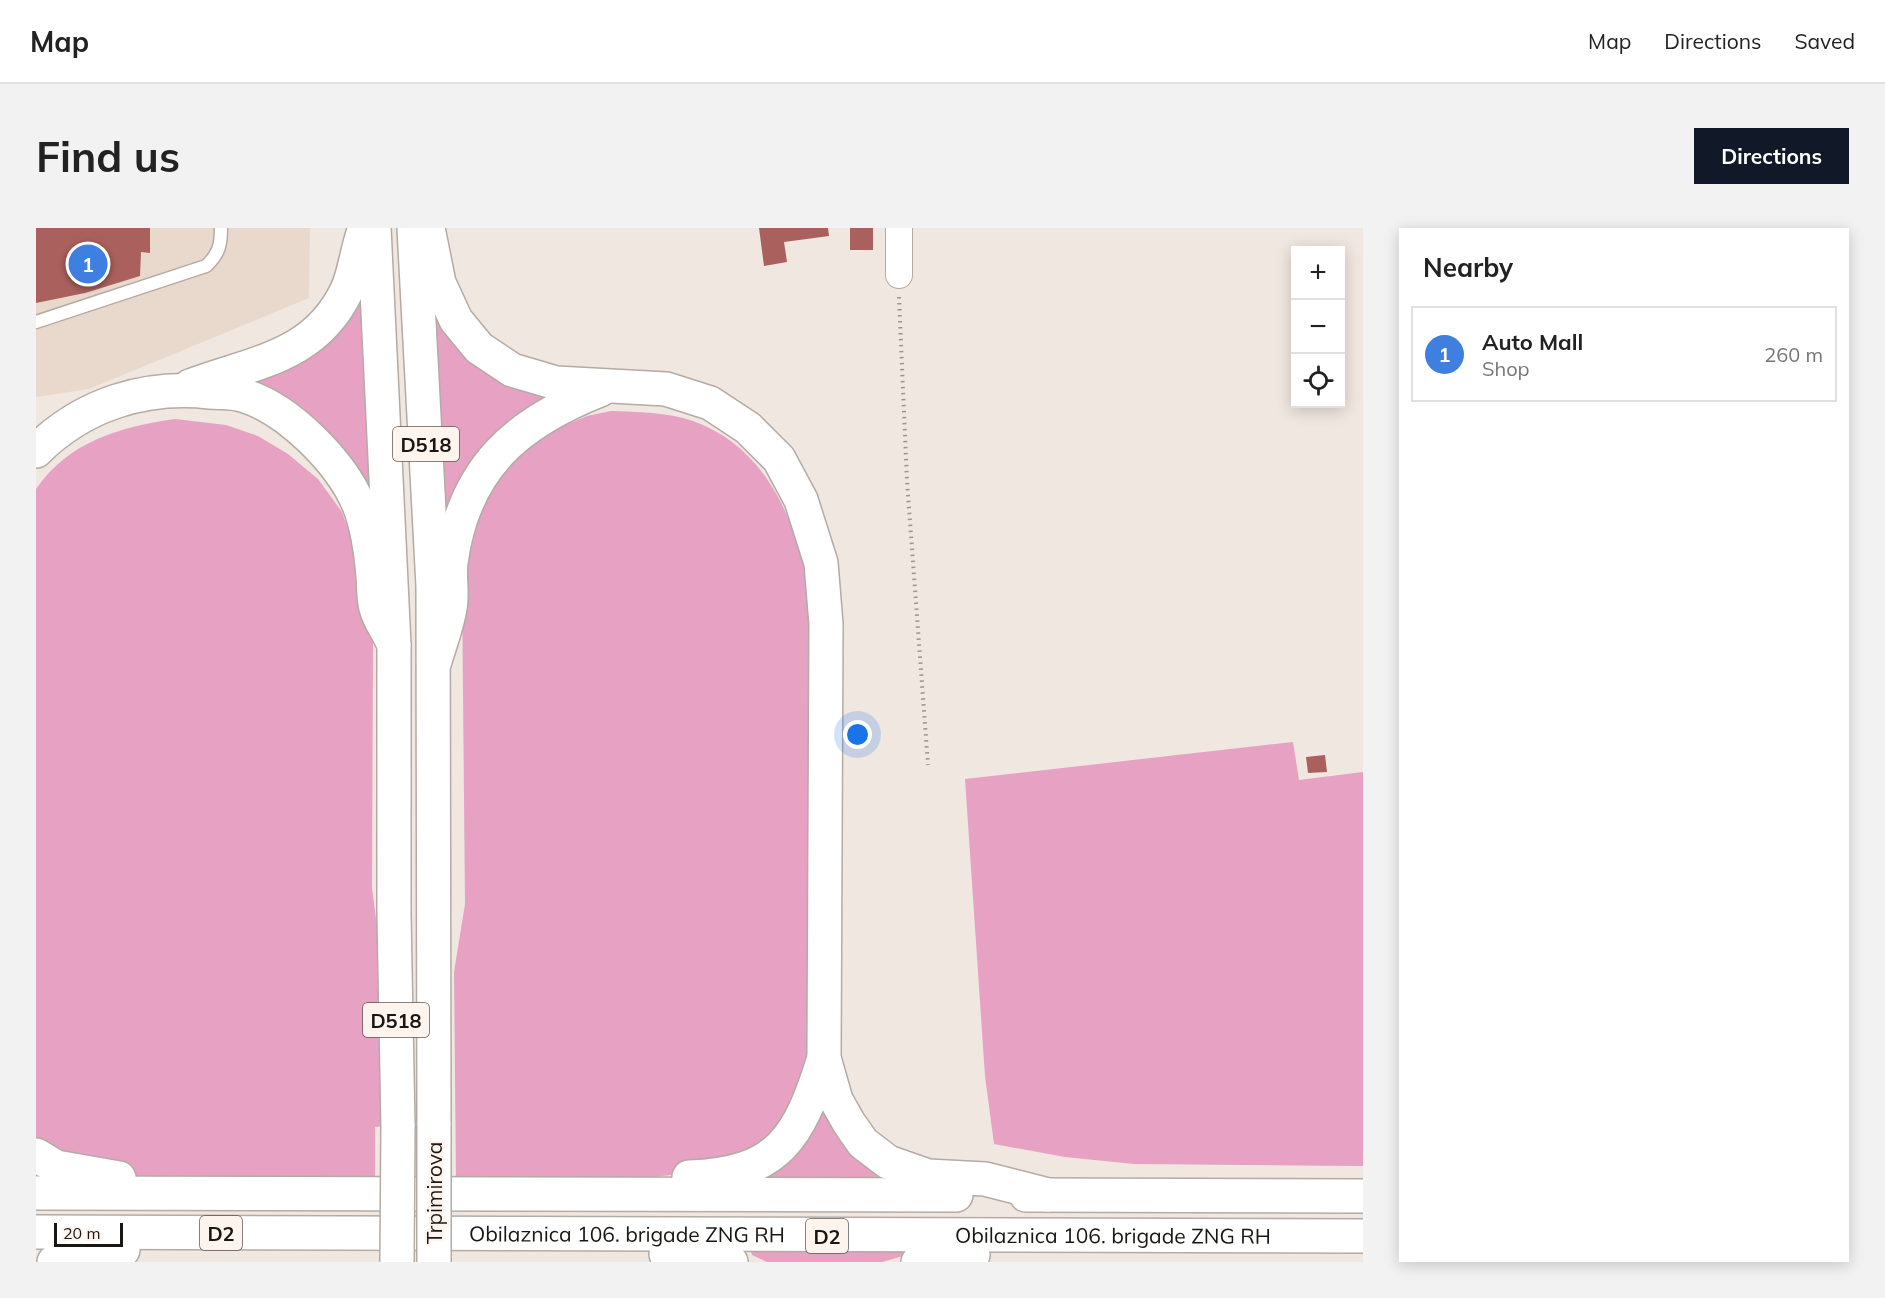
<!DOCTYPE html>
<meta charset="utf-8">
<style>
:root{--surface:#fff;--page:#f2f2f2;--text:#222;--muted:#767676;--line:#e0e0e0;--accent:#111827}
body{margin:0;font-family:Mulish,sans-serif;background:var(--page);color:var(--text)}
.controls{position:absolute;right:18px;top:18px;display:grid;overflow:hidden;border-radius:0px;box-shadow:0 3px 15px #0003}
.controls button{width:54px;height:54px;display:grid;place-items:center;padding:0;border:0;border-bottom:2px solid var(--line);background:var(--surface);color:var(--text);font:30px sans-serif}
.scale{position:absolute;left:18px;bottom:15px;width:69px;box-sizing:border-box;padding-left:6px;border:3px solid #191614;border-top:0;font-size:16px;line-height:21px;white-space:nowrap;color:#191614;-webkit-text-stroke:4px #fdf4ed;paint-order:stroke}
.you{position:absolute;left:822px;top:507px;width:21px;height:21px;margin:-15px;border:4px solid #fff;border-radius:50%;background:#1a73e8;box-shadow:0 0 0 9px #1a73e833}
.badge{display:grid;place-items:center;width:39px;height:39px;border-radius:50%;background:var(--accent);color:#fff;font-size:20px;font-weight:700}
.pin{position:absolute;translate:-50% -50%;border:3px solid #fff;box-shadow:0 2px 6px #0006}
.list{margin:0;padding:0;list-style:none}
h2{display:flex;justify-content:space-between;align-items:center;height:78px;margin:0;padding:0 24px;font-size:26px}
h2 small{font-size:20px;font-weight:400;color:var(--muted)}
.list li{display:grid;grid-template-columns:39px 1fr auto;gap:18px;align-items:center;box-sizing:border-box;height:96px;margin:0 12px 12px;padding:0 12px;border:2px solid var(--line);border-radius:0px}
.list b{display:block;font-size:22px;white-space:nowrap}
.list p{margin:0;font-size:20px;white-space:nowrap;color:var(--muted)}
.list em{font-size:20px;font-style:normal;color:var(--muted)}
.icon{flex:none;width:33px;height:33px;fill:none;stroke:currentColor;stroke-width:2;stroke-linecap:round;stroke-linejoin:round}
.map{position:relative;flex:none;width:1327px;height:1034px;overflow:hidden;border-radius:0px}
header{display:flex;align-items:center;gap:36px;box-sizing:border-box;height:84px;padding:0 30px;background:var(--surface);border-bottom:2px solid var(--line)}
header strong{font-size:28px}
nav{display:flex;gap:33px;margin-inline-start:auto;font-size:21px}
.intro{display:flex;align-items:center;justify-content:space-between;box-sizing:border-box;height:144px;padding:0 36px}
h1{margin:0;font-size:42px}
.button{padding:15px 27px;border-radius:0px;background:var(--accent);color:#fff;font-size:21px;font-weight:700}
main{display:flex;gap:36px;padding:0 36px}
aside{flex:1;background:var(--surface);border-radius:0px;box-shadow:0 3px 15px #0003}
.map>svg:first-child{display:block}
</style>
<header>
<strong>Map</strong>
<nav><a>Map</a><a>Directions</a><a>Saved</a></nav>
</header>
<div class="intro"><h1>Find us</h1><a class="button">Directions</a></div>
<main>
<div class="map">
<svg width="1327" height="1034" viewBox="0 0 1327 1034">
<rect width="100%" height="100%" fill="#f0e7e0"/>
<!-- built -->
<path fill="#e9d9cd" d="M0,0H274L273,70L53,161L0,169Z"/>
<!-- green -->
<path fill="#e7a1c2" d="M331,56L343,278L203,150Z
M392,70L528,165C510,172 489,178 474,191C441,222 425,266 405,306Z
M575,183C601,184 631,184 657,193C735,221 764,302 775,376L777,822L746,909L683,942L578,953L420,952L418,744L429,676L426,357L443,290L459,254L482,228L508,206L551,188Z
M139,191L190,197L222,208L252,226L282,251L306,284L320,324L330,360L337,415L336,660L348,752L349,898L339,899V951C229,953 104,968 0,920V261C33,213 85,199 139,191Z
M1257,514L1263,552L1327,544V938L1098,936L1029,929L958,916L949,848L929,551Z
M784,872L862,957L710,958Z
M714,1020H866L867,1028L846,1034H731L716,1027Z"/>
<!-- building -->
<path fill="#aa605c" d="M0,0H114V25L105,24L104,48L49,65L0,75Z
M723,0H792L793,8L748,14L751,34L728,38Z
M814,0H837V22H814Z
M1289,527L1291,544L1272,545L1270,529Z"/>
<g fill="none" stroke-linecap="round" stroke-linejoin="round">
<!-- service casing -->
<g stroke="#b3aba4" stroke-width="15">
<path id="service" d="M0,94L170,38C183,26 185,17 185,0"/>
</g>
<!-- minor casing -->
<g stroke="#b3aba4" stroke-width="28">
<path id="minor" d="M863,47V0"/>
</g>
<!-- primary casing -->
<g stroke="#b3aba4" stroke-width="36">
<path id="primary" d="M338,0L358,417V687L362,898
M378,0L397,358L398,897"/>
</g>
<!-- trunk casing -->
<g stroke="#b3aba4" stroke-width="36">
<g id="trunk">
<path d="M392,0L403,55L420,92L443,120L476,142L520,155L630,161L674,175L712,200L743,231L765,272L785,335L790,396L788,830L800,872L813,895L827,915L852,934L892,948L949,951L1012,967"/>
<path d="M154,158C217,134 279,130 311,62C319,45 321,20 329,0"/>
<path d="M0,223C47,176 109,157 174,164C185,165 196,164 206,167C252,180 305,234 323,277C332,300 335,324 337,348C338,358 337,370 340,380C343,392 353,405 358,417"/>
<path d="M399,433C404,416 411,398 414,380C417,365 413,349 415,334C428,240 480,195 564,162"/>
<path d="M0,927L20,939L83,950"/>
<path d="M653,949C743,946 763,910 788,830"/>
<path d="M0,965L920,967"/>
<path d="M990,967L1327,968"/>
<path id="s1" d="M0,1004L1327,1008"/>
<path d="M630,1026L695,1034"/>
<path d="M18,1034L31,1029L87,1022"/>
<path d="M882,1034L937,1027"/>
</g>
</g>
<!-- path -->
<path stroke="#9b948f" stroke-width="4" stroke-dasharray="1.5 4.5" stroke-linecap="butt" d="M863,69L871,253L892,537"/>
<!-- service -->
<use href="#service" stroke="#fff" stroke-width="12"/>
<!-- minor -->
<use href="#minor" stroke="#fff" stroke-width="26"/>
<!-- primary -->
<use href="#primary" stroke="#fff" stroke-width="33"/>
<!-- trunk -->
<use href="#trunk" stroke="#fff" stroke-width="33"/>
<!-- primary-bridge casing -->
<g stroke="#b3aba4" stroke-width="36" stroke-linecap="butt">
<path id="primary-bridge" d="M361,1034L362,898
M398,1034V897"/>
</g>
<!-- primary-bridge -->
<use href="#primary-bridge" stroke="#fff" stroke-width="33"/>
</g>
<g text-anchor="middle" dominant-baseline="central" stroke-width="5" stroke-linejoin="round" paint-order="stroke">
<!-- shield labels -->
<g fill="#fdf4ed" stroke="#5d5955" stroke-width="1.5">
<rect x="357" y="199" width="66" height="34" rx="4.5"/>
<rect x="327" y="775" width="66" height="34" rx="4.5"/>
<rect x="164" y="988" width="42" height="34" rx="4.5"/>
<rect x="770" y="991" width="42" height="34" rx="4.5"/>
</g>
<g font-size="20" font-weight="bold" fill="#191614">
<text x="390" y="216">D518</text>
<text x="360" y="792">D518</text>
<text x="185" y="1005">D2</text>
<text x="791" y="1008">D2</text>
</g>
<!-- street labels -->
<g font-size="21" fill="#191614" stroke="#fdf4ed">
<text transform="translate(398 965) rotate(-90)">Trpimirova</text>
<text stroke="none"><textPath href="#s1" startOffset="591">Obilaznica 106. brigade ZNG RH</textPath></text>
<text stroke="none"><textPath href="#s1" startOffset="1077">Obilaznica 106. brigade ZNG RH</textPath></text>
</g>
</g>
</svg>
<div class="controls">
<button>+</button>
<button>−</button>
<button><svg class="icon" aria-label="locate" viewBox="0 0 24 24"><circle cx="12" cy="12" r="6"/><path d="M12 2v4M12 18v4M2 12h4M18 12h4"/></svg></button>
</div>
<div class="scale">20 m</div>
<div class="you"></div>
<div class="pin badge" style="left:52px;top:36px;background:#3f7fe0">1</div>
</div>
<aside>
<h2>Nearby<small></small></h2>
<ul class="list">
<li><span class="badge" style="background:#3f7fe0">1</span><div><b>Auto Mall</b><p>Shop</p></div><em>260 m</em></li>
</ul>
</aside>
</main>
